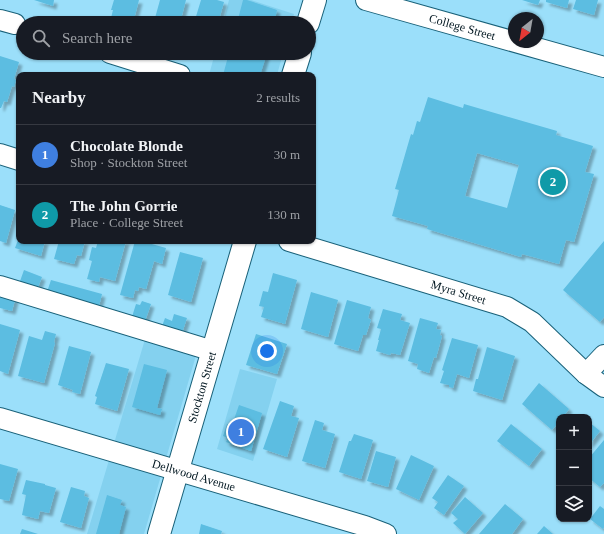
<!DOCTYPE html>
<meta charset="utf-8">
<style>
:root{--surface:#171b24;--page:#20242c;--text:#f1f3f6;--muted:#9ea1a6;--line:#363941;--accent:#7c3aed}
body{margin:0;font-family:"Times New Roman",serif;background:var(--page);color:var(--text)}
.controls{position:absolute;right:12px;bottom:12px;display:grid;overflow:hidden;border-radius:8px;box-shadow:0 1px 3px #0004}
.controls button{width:36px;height:36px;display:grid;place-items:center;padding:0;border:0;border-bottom:1px solid var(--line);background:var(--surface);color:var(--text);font:20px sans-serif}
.compass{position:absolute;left:508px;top:12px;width:36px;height:36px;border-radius:50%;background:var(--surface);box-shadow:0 1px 3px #0004;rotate:211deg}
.you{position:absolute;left:267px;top:351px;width:14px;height:14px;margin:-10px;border:3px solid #fff;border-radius:50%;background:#1a73e8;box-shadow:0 0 0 6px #1a73e833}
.badge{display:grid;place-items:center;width:26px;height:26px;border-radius:50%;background:var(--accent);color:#fff;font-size:13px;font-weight:700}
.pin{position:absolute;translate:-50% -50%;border:2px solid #fff;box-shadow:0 1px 4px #0006}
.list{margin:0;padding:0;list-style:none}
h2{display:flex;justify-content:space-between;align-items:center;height:52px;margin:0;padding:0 16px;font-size:17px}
h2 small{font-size:13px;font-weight:400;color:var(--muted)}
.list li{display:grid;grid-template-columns:26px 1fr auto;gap:12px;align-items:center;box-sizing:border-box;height:60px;padding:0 16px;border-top:1px solid var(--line)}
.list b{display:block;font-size:15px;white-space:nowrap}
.list p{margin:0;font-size:13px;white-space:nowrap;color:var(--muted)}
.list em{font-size:13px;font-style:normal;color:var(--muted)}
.icon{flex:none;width:22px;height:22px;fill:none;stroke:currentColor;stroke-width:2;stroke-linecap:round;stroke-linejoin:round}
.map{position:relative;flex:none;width:604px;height:534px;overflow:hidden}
.search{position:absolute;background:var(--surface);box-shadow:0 1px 3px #0004;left:16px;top:16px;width:300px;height:44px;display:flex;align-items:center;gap:10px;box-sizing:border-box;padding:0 14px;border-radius:22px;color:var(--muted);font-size:15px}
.panel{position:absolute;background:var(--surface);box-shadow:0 1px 3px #0004;left:16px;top:72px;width:300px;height:172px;border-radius:8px}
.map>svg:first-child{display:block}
</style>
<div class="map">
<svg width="604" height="534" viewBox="0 0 604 534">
<defs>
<filter id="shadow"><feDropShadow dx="3.5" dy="3.5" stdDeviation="1" flood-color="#0004"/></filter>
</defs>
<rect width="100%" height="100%" fill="#9bdffa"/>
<!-- built -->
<path fill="#84d1ef" d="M229,0H251L294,14L291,23H223Z
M215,53H283L277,75H209Z
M146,336L197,352L144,534H87Z
M240,369L277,379L253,461L217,449Z"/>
<!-- building -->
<path fill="#5cbde1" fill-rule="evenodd" filter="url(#shadow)" d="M34,0H54L53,6Z
M114,0H139L133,23L111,18L113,10H111Z
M160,0H186L180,23H148L150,16L155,18Z
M201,0H217L224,2L218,23H194Z
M243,0H247L277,10L274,23H237Z
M522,0H540L538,5Z
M546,0H569L567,8L546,2Z
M576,0H598L594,15L573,9Z
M229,53H267L260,75H223Z
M0,56L19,62L14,79L16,80L14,87L12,86L7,102L4,101L1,108H0Z
M428,97L463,108L464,104L557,131L556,135L593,146L585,172L594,174L574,242L566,240L559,264L522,254L521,257L427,229L428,226L392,216L399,190L395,189L411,134L413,135L417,121L420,122ZM477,153L519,165L507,208L465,196Z
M0,205L15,210L6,243L0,241Z
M19,237V241H45L41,256L15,248Z
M59,241H85L81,256L77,255L74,264L54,259Z
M98,241H126L115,281L100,277L99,282L87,279L92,261L89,260L92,247L96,248Z
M135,241H141L166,248L162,264L154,261L146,289L139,287L138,291L135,290L133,298L120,295Z
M604,241V317L600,322L563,290Z
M180,252L203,258L191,302L168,295Z
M24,270L42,277L37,290L19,284Z
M273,273L297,280L285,324L261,317L264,307L259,306L263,291L268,292Z
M51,280L102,294L98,310L46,295Z
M0,292L16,296L12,311L0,308Z
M311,292L338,300L328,337L301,329Z
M347,300L371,307L368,318L371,320L366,335H363L358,351L334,344Z
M142,301L151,304L144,324L131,320L136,304L140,305Z
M383,309L402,314L400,320L410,323L400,355L391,353L390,355L376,351L379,340H378L381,329L377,328Z
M174,314L187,318L181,336L161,329L165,318L172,321Z
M420,318L438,323L436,329L441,330L440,335L442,336L436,358L434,357L429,373L417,369L418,364L408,361Z
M0,324L20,330L8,374L0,371Z
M45,331L56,334L54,342L55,343L44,383L18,376L29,336L42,340Z
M256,334L287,344L277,374L246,365Z
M452,338L478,345L469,378L457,374L453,388L449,387V385L440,383L444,371L442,370Z
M69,346L91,352L80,394L72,392L73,390L58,385Z
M487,347L515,356L502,400L473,391L476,379H478Z
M106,363L129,369L117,411L95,404L97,397L95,396Z
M144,364L167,370L157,408L162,409L160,415L132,407Z
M539,383L569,409L563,417H559V422L552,430L522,404Z
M280,401L294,406L291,416L299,418L287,457L263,449Z
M239,405L262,413L251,451L226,442L228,438L223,436L227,424L232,425Z
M315,420L324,423L322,430L335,434L325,468L302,461Z
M589,422L600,431L589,445Z
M511,424L542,449L529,466L497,441Z
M354,434L373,440L361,479L339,472L349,441H351Z
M604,440V483L600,487L589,478V458Z
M376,451L396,457L388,487L367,481Z
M411,455L434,466L419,500L396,489Z
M0,464L18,469L9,501L0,499Z
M448,475L464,486L444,515L434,508L438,502L432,498Z
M26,480L45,484V485L56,488L49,513L40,511L38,519L22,515L26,495L22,494Z
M71,487L85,491L84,496L89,498L81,528L60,522Z
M107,495L122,500L120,505L126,507L119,534H96Z
M465,497L483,513L465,534L453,523L458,519L451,513Z
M505,504L523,519L512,534H479Z
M600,506L604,509V527L603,529L590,519Z
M201,524L222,531L221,534H199Z
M544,526L553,534H537Z
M22,529L38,534H20Z"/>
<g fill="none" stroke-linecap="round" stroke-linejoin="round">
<!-- minor casing -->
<g stroke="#196179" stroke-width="22">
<g id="minor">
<path id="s1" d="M366,0L604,67"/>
<path d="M0,20L15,24"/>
<path d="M110,53L180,75"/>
<path d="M0,154L19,160"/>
<path id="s2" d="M289,241L507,307L532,322L586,374L604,387"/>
<path d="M0,286L213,351"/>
<path d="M586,374L604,355"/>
<path id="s3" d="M0,418L365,526L386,534"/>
</g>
</g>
<!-- major casing -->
<g stroke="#196179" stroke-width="24">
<g id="major">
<path d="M308,23L315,0"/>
<path d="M293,75L300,53"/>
<path id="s4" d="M159,534L245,241"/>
</g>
</g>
<!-- minor -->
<use href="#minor" stroke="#fff" stroke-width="20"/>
<!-- major -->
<use href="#major" stroke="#fff" stroke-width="22"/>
</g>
<g text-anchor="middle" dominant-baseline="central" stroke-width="3.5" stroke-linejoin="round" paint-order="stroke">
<!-- street labels -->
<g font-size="12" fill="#001620" stroke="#9bdffa">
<text stroke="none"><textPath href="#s1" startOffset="100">College Street</textPath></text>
<text stroke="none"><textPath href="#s2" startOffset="177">Myra Street</textPath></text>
<text stroke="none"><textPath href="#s4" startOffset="153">Stockton Street</textPath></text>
<text stroke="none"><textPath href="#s3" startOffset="202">Dellwood Avenue</textPath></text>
</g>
</g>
</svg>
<div class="controls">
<button>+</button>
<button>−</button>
<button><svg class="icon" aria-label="layers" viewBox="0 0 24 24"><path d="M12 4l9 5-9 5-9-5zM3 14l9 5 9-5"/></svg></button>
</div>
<svg class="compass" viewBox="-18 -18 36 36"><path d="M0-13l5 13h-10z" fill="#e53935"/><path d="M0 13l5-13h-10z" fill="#9ea1a6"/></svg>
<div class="you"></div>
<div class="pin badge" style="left:241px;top:432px;background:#3f7fe0">1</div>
<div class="pin badge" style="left:553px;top:182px;background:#0f9aa8">2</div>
<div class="search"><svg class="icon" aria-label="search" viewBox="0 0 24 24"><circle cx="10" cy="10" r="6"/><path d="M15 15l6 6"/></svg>Search here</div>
<section class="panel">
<h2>Nearby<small>2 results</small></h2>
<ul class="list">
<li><span class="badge" style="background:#3f7fe0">1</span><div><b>Chocolate Blonde</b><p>Shop · Stockton Street</p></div><em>30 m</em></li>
<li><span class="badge" style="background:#0f9aa8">2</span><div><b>The John Gorrie</b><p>Place · College Street</p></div><em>130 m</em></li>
</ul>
</section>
</div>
